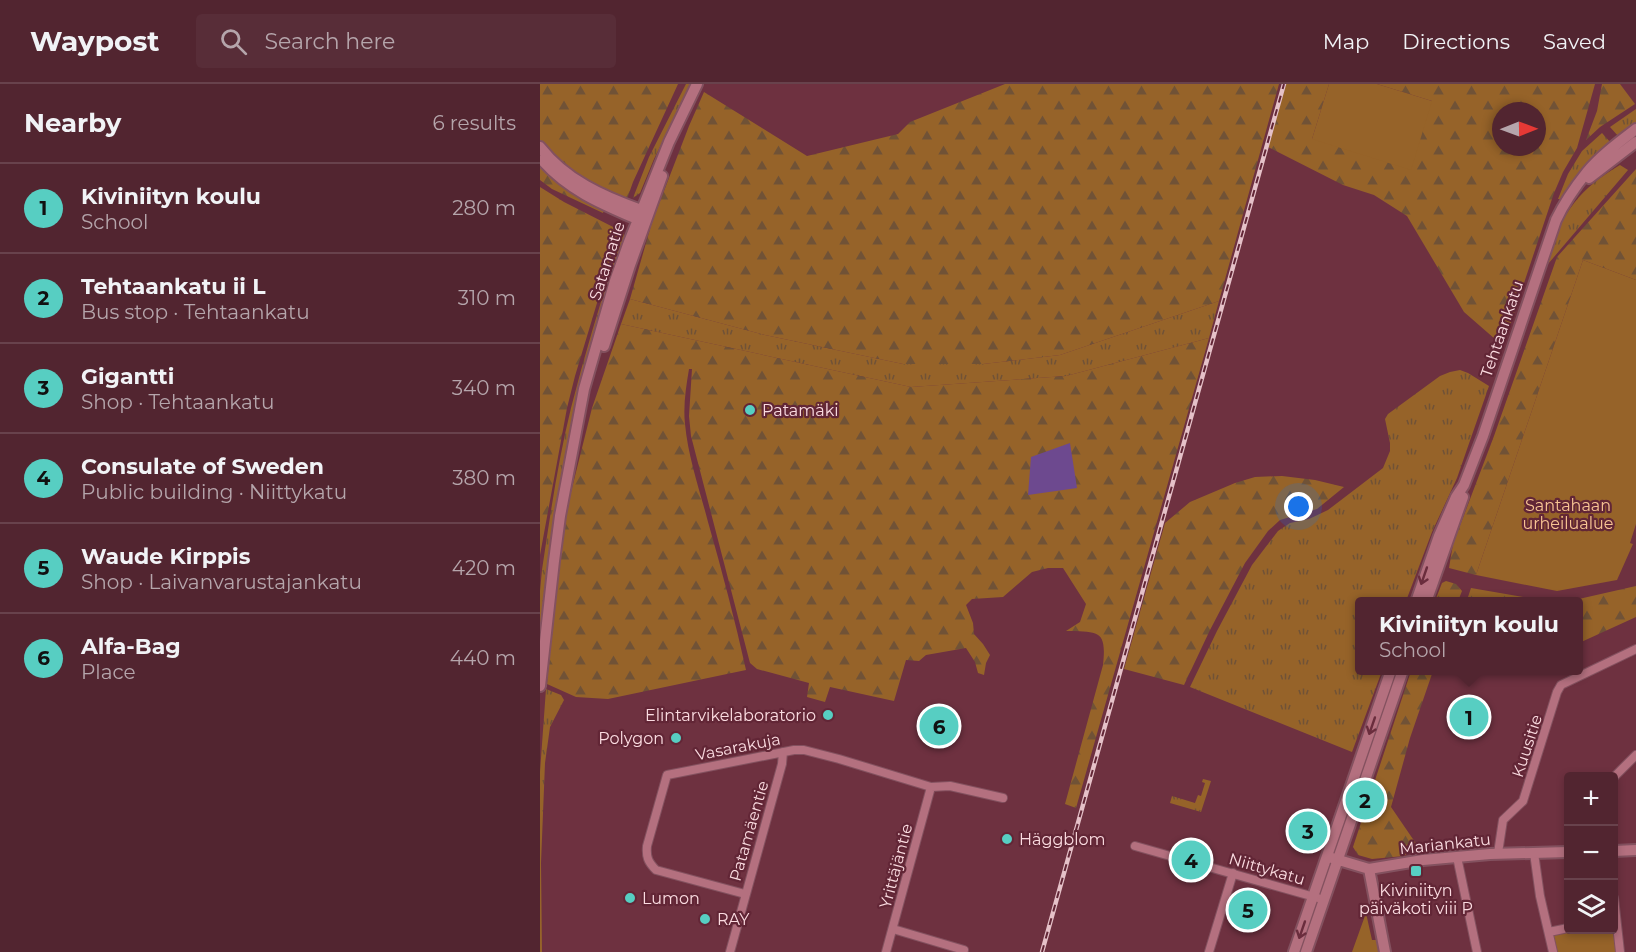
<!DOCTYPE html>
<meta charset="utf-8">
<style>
:root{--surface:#522530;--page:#582d38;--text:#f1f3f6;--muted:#b5a5ab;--line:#68424c;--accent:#57cec2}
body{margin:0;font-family:Montserrat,sans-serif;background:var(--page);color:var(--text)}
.controls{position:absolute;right:18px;bottom:18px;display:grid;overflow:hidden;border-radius:6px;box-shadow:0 3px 9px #0003}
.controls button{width:54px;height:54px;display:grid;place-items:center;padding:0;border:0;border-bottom:2px solid var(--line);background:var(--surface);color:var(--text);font:30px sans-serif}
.compass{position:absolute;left:952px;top:18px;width:54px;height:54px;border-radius:50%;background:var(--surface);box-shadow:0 3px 9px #0003;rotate:89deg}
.you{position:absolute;left:759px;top:423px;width:21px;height:21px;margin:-15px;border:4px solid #fff;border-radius:50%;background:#1a73e8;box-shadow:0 0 0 9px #1a73e833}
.badge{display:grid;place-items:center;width:39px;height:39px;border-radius:50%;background:var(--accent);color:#111;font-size:20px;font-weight:700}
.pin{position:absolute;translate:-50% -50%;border:3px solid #fff;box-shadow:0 2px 6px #0006}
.popup{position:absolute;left:815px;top:513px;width:228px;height:78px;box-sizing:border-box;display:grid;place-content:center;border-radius:6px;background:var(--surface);filter:drop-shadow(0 2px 4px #0005);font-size:20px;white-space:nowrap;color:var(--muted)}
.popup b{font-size:22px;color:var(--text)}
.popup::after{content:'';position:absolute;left:50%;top:100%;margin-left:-12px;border:12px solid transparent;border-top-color:var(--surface)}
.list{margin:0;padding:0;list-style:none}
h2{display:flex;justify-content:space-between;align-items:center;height:78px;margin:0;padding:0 24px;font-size:26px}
h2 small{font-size:20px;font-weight:400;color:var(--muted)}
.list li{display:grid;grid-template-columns:39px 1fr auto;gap:18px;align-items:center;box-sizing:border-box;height:90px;padding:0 24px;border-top:2px solid var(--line)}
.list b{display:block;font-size:22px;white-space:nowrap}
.list p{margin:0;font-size:20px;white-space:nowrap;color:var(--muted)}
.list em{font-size:20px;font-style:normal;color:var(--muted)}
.icon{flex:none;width:33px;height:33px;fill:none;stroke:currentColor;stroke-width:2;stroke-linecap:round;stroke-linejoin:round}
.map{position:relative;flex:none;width:1096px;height:868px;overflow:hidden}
header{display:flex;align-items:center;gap:36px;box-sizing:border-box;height:84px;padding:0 30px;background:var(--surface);border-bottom:2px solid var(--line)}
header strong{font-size:28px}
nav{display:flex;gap:33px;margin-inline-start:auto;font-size:21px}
.search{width:420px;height:54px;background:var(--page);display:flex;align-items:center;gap:15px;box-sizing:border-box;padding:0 21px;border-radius:6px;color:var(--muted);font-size:22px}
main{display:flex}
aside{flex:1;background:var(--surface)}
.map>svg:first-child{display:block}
</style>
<header>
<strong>Waypost</strong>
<div class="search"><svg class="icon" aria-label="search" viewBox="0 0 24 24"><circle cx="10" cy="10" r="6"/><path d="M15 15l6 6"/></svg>Search here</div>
<nav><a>Map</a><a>Directions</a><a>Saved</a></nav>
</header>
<main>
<aside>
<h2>Nearby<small>6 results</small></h2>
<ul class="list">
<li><span class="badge">1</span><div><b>Kiviniityn koulu</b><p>School</p></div><em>280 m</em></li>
<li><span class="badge">2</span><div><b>Tehtaankatu ii L</b><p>Bus stop · Tehtaankatu</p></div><em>310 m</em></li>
<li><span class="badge">3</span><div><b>Gigantti</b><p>Shop · Tehtaankatu</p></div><em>340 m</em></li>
<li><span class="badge">4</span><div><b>Consulate of Sweden</b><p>Public building · Niittykatu</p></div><em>380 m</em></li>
<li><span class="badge">5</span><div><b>Waude Kirppis</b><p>Shop · Laivanvarustajankatu</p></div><em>420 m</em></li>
<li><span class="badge">6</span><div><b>Alfa-Bag</b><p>Place</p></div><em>440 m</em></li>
</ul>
</aside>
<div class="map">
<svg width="1096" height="868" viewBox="0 0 1096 868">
<defs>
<pattern id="grass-tufts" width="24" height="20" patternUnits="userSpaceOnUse" patternTransform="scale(1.5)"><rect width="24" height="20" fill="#966329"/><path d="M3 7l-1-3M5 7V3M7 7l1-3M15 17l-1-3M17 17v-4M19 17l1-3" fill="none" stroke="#705236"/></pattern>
<pattern id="forest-firs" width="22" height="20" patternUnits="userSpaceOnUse" patternTransform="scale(1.5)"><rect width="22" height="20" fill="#966329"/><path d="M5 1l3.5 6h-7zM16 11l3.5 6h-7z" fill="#705236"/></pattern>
</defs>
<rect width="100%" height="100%" fill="#6e3140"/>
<!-- grass -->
<path fill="url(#grass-tufts)" d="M146,0H151L114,75L100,109L93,114L109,73Z
M1096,25V40L1079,53L1070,43Z
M1062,49L1071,59L1037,91L1020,115H1018L1028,90L1042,67Z
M1080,81L1088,86L1008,180L1007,173C1023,128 1039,105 1080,81Z
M83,149L85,153C65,222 42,290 28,360C15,422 7,486 0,549V507L2,486C10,432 18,377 31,324C46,265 64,206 83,149Z
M90,215L225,251L363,280H443L520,271L679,217L669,254L526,292L371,303L81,240Z
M920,286L928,289L949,302L917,394L892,448L866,517L820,518V586L842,587L812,668L650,603L677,547L712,481L738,447L750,439L769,435L788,426L843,384L850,367V359L845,335L848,330L900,292L910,288Z
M6,605L21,611L24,616L10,643L5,679L1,779L2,868H0V688Z
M663,695L671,697L661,728L630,719L632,712L655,719L658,711L661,712L665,699L662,698Z"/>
<!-- forest -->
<path fill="url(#forest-firs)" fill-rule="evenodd" d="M0,0H138L93,98L87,115L59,106L35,91L2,60L0,56Z
M465,0H739L679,217L520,271L443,280H363L225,251L90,215L112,138L149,42L164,8L267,72L358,50L370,38Z
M746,0H789L772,55L892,17L837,0H1055L1037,64L1023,88L1014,109L963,262L924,228L867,132L834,111L803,101L728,63ZM961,27H997V63H961Z
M1062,0H1080L1095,20L1060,43L1046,56L1057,27Z
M0,80L17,98L64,126L63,129L12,105L0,96Z
M1096,85V196L1043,176L936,491L909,484L913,460L954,352L1017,173Z
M0,103L24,118L79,146L35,292L27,324L0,471Z
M81,240L371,303L526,292L669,254L536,724L525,720L563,581C567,545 558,548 526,547L540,538L546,520L523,484H508L492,488L463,513L432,515L426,521L433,539L434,550L443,560L450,571L446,579L444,591L438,589L435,578L426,564L386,571L379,577L366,576L354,617L290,603L285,618L267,613L269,599L217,585L210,579L151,352L149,332L152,285H149C146,303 143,322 145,340C148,373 160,407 168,438C182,487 195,536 206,586L68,615L36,613L7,600L18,477L25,432L52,324Z
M742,392L775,396L804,403L777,425L740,436L728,447L705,479L670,546L644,601L584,585L625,439L650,418L695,399L715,393Z
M906,497L916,500L922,507L918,517H895L902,499Z
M1096,502V533L1039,559L1038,518L1030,517Z
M931,504L989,514L1000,517H933L927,516Z
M871,587H893L870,654L851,723L877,761L864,772L832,775L818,771L813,763Z"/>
<!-- green -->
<path fill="#966329" d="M789,0H837L892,17L871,86L772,55Z
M1043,176L1096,196V440L1090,459L1093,460L1077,496L1017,507L936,491Z
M826,829L832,856H838L841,868H812Z
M1074,844L1076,868H1017L1013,849L1032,846H1074Z"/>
<!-- water -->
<path fill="#6d498f" d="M530,359L537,404L488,411L491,373Z"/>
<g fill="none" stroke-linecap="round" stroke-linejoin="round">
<!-- street casing -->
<g stroke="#83515f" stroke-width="10">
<path id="street" d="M1074,693L1096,671
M595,762L778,814
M958,769L963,736L983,717L1017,608L1021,601L1096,565
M994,769L1000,812L1013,868
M917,773L937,868
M205,810L116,786C108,778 106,773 107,762L127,691L254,666H264L299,675L391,703L410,702L463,714
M1074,814L1080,868
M353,845L424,866
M1009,848L1028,844
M190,868L242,680L243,668
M346,868L391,703
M669,868L693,789"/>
</g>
<!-- secondary casing -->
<g stroke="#83515f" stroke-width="14">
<path id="secondary" d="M0,63C26,96 62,112 101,126L105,132
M2,76C28,106 62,120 97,135H103
M1049,94L1096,58
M64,262L90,181L122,92
M876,518L899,452L916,413L924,401L943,352L1016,136C1024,119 1035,103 1047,88C1060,72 1079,58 1096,45
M886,518L923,413
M0,602L14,477L20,432L44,305L75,197L89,158L129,58L157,0
M1074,767L1096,766
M792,774L829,785L883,776L950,770L1028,768
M829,785L845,868
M754,868L851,586
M766,868L863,586"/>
</g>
<!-- street -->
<use href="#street" stroke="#b4707f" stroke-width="8"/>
<!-- secondary -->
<use href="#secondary" stroke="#b4707f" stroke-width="10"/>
<!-- rail casing -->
<g stroke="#e5c1c8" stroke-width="4.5">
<path id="rail" d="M502,868L744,0"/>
</g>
<!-- rail -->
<use href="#rail" stroke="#622636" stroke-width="2" stroke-dasharray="7" stroke-linecap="butt"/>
</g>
<!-- one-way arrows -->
<defs><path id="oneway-shaft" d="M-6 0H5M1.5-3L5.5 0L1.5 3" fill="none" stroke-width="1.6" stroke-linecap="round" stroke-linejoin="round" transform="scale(1.5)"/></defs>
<g stroke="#6a2d3d">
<use href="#oneway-shaft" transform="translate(884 492) rotate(109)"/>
<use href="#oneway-shaft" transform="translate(832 642) rotate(109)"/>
<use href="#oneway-shaft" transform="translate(762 846) rotate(109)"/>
</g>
<!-- markers -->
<g fill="#57cec2" stroke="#622636" stroke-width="2">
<circle cx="210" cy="326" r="6"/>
<circle cx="288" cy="631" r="6"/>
<circle cx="136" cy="654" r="6"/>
<circle cx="467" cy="755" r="6"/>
<rect x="870" y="781" width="12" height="12" rx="3"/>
<circle cx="90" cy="814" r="6"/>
<circle cx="165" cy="835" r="6"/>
</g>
<g text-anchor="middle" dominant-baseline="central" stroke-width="4.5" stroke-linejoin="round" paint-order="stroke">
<!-- street labels -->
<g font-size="16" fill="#fbdce1" stroke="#622636">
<text transform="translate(67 177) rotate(-72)">Satamatie</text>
<text transform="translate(962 245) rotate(-71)">Tehtaankatu</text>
<text transform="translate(987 662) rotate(-72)">Kuusitie</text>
<text transform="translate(198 663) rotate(-11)">Vasarakuja</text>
<text transform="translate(209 747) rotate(-74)">Patamäentie</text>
<text transform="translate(905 760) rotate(-6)">Mariankatu</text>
<text transform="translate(356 782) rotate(-75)">Yrittäjäntie</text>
<text transform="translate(727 785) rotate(16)">Niittykatu</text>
</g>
<!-- poi labels -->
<g font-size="16" fill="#fbdce1" stroke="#622636" text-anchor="start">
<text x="222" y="326">Patamäki</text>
<text x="276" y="631" text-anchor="end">Elintarvikelaboratorio</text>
<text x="124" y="654" text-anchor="end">Polygon</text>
<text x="479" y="755">Häggblom</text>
<text x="876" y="806" text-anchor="middle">Kiviniityn<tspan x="876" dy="18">päiväkoti viii P</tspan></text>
<text x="102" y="814">Lumon</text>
<text x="177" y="835">RAY</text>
</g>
<!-- park labels -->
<g font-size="16" fill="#f8c593" stroke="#622636">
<text x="1028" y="421">Santahaan<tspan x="1028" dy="18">urheilualue</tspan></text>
</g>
</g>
</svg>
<div class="controls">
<button>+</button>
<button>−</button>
<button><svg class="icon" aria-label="layers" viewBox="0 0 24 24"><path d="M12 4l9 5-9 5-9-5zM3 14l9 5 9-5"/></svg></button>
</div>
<svg class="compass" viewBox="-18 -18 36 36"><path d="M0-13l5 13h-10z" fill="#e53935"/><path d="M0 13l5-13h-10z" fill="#b5a5ab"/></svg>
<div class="you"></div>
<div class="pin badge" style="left:929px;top:633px">1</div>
<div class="popup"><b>Kiviniityn koulu</b>School</div>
<div class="pin badge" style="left:825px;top:716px">2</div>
<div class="pin badge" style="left:768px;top:747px">3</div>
<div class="pin badge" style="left:651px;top:776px">4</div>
<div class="pin badge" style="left:708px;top:826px">5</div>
<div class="pin badge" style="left:399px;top:642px">6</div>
</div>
</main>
